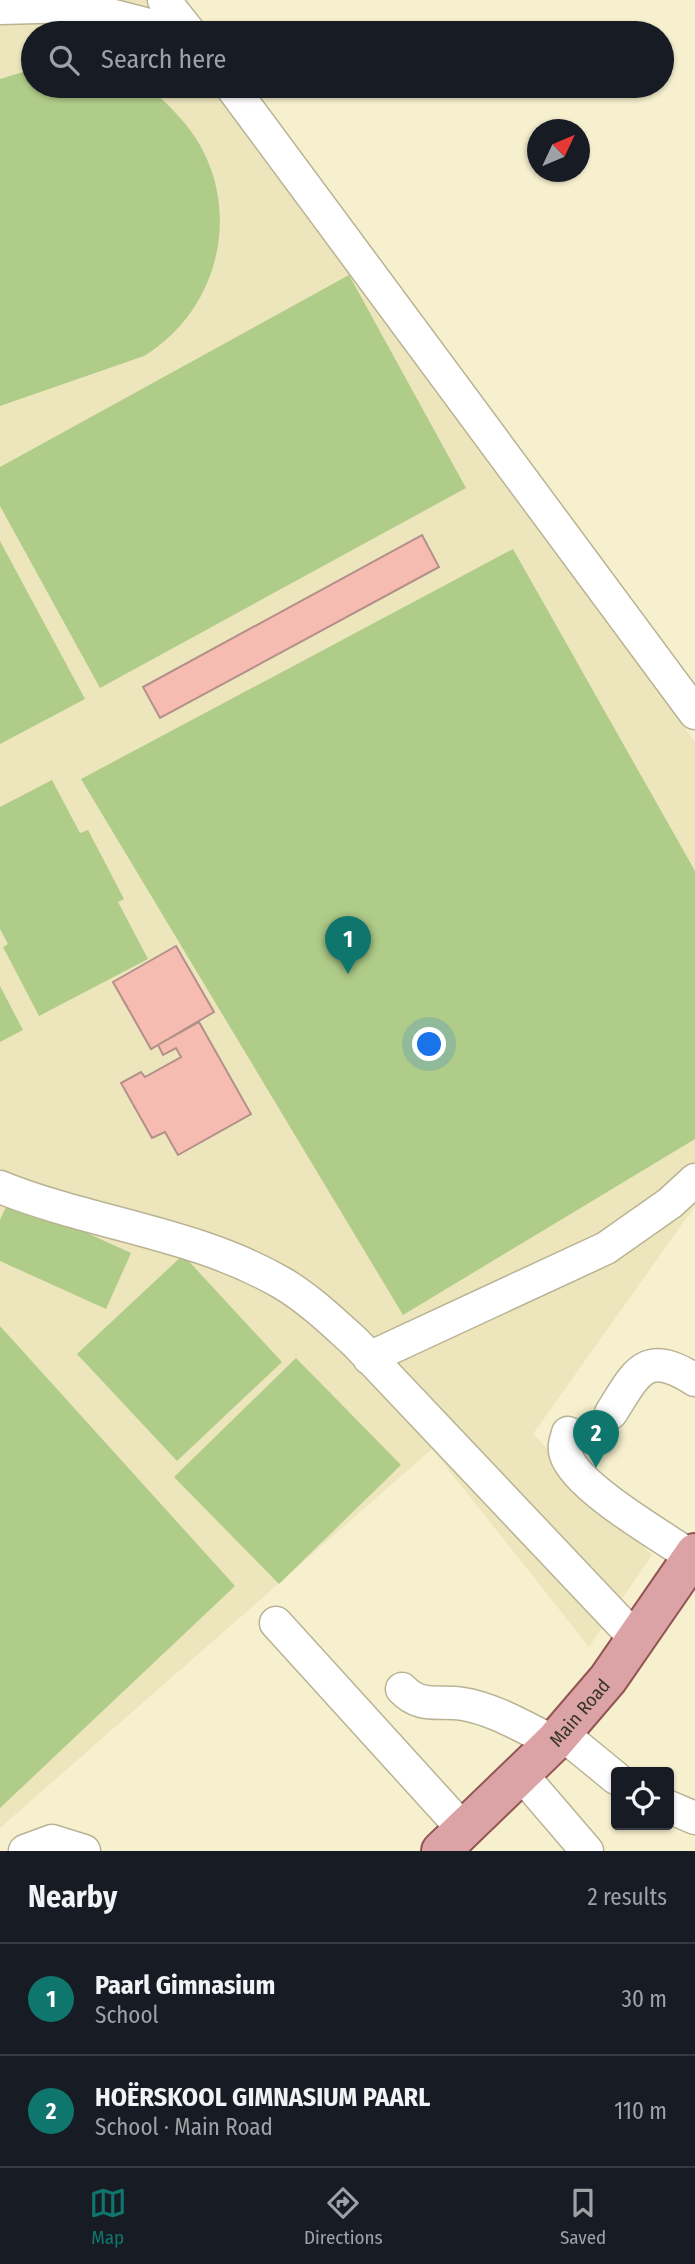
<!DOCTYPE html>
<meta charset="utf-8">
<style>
:root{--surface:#171b24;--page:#242831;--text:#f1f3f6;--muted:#9ea1a6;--line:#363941;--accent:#0f766e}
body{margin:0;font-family:"Fira Sans Condensed",sans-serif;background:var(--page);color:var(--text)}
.controls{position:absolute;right:21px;bottom:21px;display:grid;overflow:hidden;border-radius:7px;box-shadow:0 2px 5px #0004}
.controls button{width:63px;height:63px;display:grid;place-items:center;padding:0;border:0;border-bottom:2px solid var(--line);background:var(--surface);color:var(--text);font:35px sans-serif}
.compass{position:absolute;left:527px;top:119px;width:63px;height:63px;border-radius:50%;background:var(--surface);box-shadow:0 2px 5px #0004;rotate:46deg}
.you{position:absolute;left:430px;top:1045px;width:24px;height:24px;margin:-18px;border:5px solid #fff;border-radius:50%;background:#1a73e8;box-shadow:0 0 0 10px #1a73e833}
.badge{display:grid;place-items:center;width:46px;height:46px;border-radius:50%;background:var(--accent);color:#fff;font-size:23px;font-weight:700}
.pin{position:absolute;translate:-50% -58px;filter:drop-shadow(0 2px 4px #0008)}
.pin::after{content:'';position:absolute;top:37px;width:24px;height:21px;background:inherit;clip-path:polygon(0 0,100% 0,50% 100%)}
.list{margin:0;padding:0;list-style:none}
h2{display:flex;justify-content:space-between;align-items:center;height:91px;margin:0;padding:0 28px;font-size:30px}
h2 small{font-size:23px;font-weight:400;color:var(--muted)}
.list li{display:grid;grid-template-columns:46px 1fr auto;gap:21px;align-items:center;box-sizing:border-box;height:112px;padding:0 28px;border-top:2px solid var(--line)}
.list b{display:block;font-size:26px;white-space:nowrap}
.list p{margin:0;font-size:23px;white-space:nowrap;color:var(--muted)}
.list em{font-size:23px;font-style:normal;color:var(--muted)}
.icon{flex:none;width:38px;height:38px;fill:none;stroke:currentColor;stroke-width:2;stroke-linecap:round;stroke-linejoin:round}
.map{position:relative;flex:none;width:695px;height:1851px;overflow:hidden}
.search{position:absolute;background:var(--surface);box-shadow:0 2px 5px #0004;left:21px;right:21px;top:21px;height:77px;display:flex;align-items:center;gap:18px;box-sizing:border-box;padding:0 24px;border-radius:38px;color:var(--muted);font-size:26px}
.sheet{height:315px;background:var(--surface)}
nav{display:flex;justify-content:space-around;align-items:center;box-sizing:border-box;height:98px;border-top:2px solid var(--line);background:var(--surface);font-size:19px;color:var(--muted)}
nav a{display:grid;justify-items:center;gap:4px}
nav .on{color:var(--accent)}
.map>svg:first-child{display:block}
</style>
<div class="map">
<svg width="695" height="1851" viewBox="0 0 695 1851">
<rect width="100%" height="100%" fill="#f6f0cf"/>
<!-- built -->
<path fill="#ede6bd" d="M0,0H161L185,33H33V86H222L695,742V1206L533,1434L652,1555L589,1647L432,1449L0,1828Z"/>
<!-- green -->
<path fill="#afcc88" d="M33,69V86C60,86 87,86 114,86C122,86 133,84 141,86C156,90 172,109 182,120C246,193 226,306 144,356L0,406V79Z
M349,275L466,488L100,688L0,506V467Z
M0,541L85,699L0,744Z
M513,549L695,871V1139L403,1315L81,779Z
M52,780L80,833L88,830L124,899L118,902L148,959L39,1016L3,947L8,944L0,929V807Z
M0,986L23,1030L0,1042Z
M10,1198L131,1253L106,1309L0,1261V1220Z
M183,1255L282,1362L177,1461L77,1354Z
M0,1326L235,1586L0,1808Z
M296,1358L401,1465L279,1584L174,1477Z"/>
<!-- building -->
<path fill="#f6bcb2" stroke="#b3908a" stroke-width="2" d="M422,535L439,567L160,718L143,687Z
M176,946L214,1012L151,1049L113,982Z
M199,1022L251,1114L178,1155L165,1132L152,1138L121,1083L141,1072L145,1077L181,1057L176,1048L163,1055L158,1045Z"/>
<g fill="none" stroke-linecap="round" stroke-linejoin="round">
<!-- minor casing -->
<g stroke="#b9b394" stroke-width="35">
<path id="minor" d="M164,0L190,33
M0,8L75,6L180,33
M231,86L695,713
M0,1187C92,1224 196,1233 282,1283C309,1299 333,1322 356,1343L636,1639
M369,1358L606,1248L670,1203L695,1180
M611,1413C637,1372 645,1348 695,1380
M568,1433C566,1440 563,1447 566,1455C577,1488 662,1536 692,1557
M276,1623L464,1830
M402,1689C421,1709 438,1700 463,1704C494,1709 525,1728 554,1742
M561,1733L616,1778
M521,1774L587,1851
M669,1807L695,1818
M25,1851L52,1841L84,1851"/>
</g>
<!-- major casing -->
<g stroke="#935553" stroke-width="42">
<g id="major">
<path id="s1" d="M441,1851L554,1742L608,1679L695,1553"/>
</g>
</g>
<!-- minor -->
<use href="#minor" stroke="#fff" stroke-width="32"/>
<!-- major -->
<use href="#major" stroke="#dca3a6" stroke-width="38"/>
</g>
<g text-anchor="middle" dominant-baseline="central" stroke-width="7" stroke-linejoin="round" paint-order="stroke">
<!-- street labels -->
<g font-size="19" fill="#373528" stroke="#fff">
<text stroke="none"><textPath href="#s1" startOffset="196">Main Road</textPath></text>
</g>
</g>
</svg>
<div class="controls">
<button><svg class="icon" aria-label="locate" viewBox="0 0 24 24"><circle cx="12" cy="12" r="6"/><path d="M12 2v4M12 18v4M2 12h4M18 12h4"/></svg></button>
</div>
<svg class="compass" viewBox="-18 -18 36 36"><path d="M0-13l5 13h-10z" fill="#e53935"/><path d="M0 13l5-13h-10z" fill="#9ea1a6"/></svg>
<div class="you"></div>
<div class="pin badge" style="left:348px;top:974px">1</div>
<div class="pin badge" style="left:596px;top:1468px">2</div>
<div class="search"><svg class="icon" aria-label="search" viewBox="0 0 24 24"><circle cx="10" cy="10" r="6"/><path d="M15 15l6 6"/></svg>Search here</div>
</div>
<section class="sheet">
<h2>Nearby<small>2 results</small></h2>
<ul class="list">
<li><span class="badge">1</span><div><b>Paarl Gimnasium</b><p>School</p></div><em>30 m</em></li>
<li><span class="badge">2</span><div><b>HOËRSKOOL GIMNASIUM PAARL</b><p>School · Main Road</p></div><em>110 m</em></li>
</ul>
</section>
<nav>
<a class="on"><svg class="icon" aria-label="map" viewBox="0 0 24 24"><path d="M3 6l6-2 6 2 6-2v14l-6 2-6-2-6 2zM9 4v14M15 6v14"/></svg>Map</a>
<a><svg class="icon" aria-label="directions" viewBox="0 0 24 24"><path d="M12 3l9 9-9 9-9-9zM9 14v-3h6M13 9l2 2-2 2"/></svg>Directions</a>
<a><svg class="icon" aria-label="saved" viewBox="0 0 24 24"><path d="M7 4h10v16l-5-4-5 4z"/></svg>Saved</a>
</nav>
